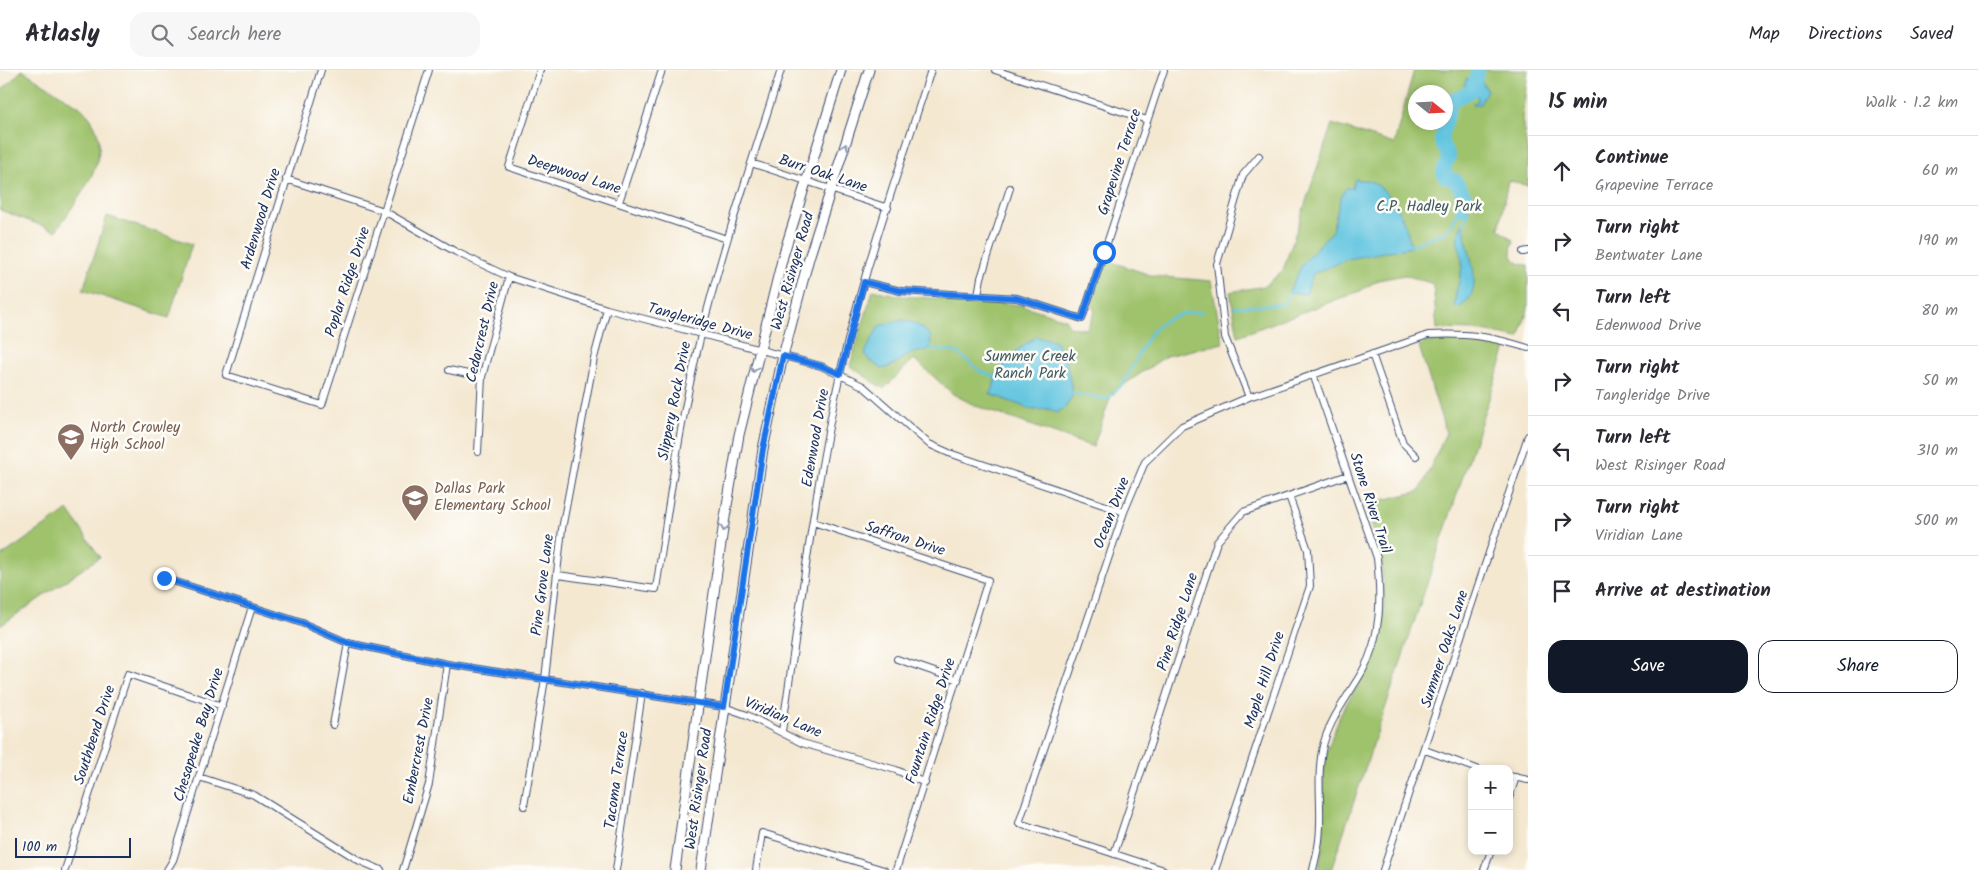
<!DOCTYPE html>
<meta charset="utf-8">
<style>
:root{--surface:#fff;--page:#f7f7f7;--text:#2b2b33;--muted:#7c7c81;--line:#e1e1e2;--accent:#111827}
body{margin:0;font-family:Kalam,sans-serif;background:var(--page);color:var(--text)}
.controls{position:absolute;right:15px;bottom:15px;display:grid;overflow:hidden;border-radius:10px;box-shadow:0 2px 8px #0003}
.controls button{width:45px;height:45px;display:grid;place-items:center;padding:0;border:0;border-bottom:1px solid var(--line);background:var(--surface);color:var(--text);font:25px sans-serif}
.compass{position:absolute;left:1408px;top:15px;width:45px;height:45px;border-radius:50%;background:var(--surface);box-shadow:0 2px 8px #0003;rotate:108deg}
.scale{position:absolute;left:15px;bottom:12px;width:116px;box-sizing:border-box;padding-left:5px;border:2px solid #1b2f5e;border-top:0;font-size:14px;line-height:18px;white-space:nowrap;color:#1b2f5e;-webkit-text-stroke:4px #fdfcf7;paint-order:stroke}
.stop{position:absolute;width:15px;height:15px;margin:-11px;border:4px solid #1a73e8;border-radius:50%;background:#fff}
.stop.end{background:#1a73e8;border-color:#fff;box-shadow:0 1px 5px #0008}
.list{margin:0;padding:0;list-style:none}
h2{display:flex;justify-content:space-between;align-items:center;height:65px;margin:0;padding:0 20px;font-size:21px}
h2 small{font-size:16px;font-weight:400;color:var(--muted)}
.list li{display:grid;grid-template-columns:32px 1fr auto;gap:15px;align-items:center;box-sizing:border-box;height:70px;padding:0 20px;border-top:1px solid var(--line)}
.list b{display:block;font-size:19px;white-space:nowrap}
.list p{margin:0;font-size:16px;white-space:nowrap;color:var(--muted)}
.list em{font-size:16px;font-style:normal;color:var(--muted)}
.actions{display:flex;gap:10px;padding:15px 20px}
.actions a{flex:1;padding:11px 0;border:1px solid var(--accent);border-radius:15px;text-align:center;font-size:18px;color:var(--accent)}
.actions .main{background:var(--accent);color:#fff}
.icon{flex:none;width:28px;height:28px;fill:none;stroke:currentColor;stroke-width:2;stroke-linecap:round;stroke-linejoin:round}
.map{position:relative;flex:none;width:1528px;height:800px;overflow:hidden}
header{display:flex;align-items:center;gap:30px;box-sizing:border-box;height:70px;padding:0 25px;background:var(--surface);border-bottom:1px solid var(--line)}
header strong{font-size:24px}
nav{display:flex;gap:28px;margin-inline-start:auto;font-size:18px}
.search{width:350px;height:45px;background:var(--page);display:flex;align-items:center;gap:12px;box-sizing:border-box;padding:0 18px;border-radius:15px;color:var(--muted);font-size:19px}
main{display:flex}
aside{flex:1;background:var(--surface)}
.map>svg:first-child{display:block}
</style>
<header>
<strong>Atlasly</strong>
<div class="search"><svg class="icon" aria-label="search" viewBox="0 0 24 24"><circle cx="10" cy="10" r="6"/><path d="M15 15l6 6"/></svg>Search here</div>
<nav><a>Map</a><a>Directions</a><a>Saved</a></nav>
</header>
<main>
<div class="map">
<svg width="1528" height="800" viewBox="0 0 1528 800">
<rect width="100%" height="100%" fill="#fdfcf7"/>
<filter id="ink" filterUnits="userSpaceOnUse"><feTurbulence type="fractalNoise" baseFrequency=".02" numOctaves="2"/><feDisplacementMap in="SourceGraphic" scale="10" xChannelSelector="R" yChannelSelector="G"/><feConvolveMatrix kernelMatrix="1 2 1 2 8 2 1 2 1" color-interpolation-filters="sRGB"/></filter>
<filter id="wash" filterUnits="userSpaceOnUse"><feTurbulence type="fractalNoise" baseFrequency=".0096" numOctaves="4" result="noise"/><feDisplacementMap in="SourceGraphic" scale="20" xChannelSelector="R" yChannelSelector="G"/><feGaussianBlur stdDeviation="1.12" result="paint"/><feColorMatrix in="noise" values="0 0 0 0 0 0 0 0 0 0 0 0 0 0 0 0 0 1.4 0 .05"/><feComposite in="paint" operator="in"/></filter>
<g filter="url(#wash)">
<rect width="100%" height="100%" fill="#f4e8d1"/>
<!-- green -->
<path fill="#9fc26c" stroke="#5d7865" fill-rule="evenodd" d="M22,0L80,37C125,77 80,124 56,161L0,140V22Z
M1414,0H1528L1522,49L1528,87V116L1508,110L1499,159L1514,171C1507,183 1514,195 1528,195V239L1519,268L1477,260L1437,259L1433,214L1405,205L1378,210L1360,221L1238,266L1230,222L1265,216L1283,200L1332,54L1394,74ZM1416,22H1446V52H1416Z
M107,146L192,174L169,248L83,220Z
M1106,190L1153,206L1211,211L1223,273L1166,286L1112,323L1093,377L976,336L953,324L914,289L884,319L850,296L873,220L902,226L1021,235L1065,249L1070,257L1087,259L1095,242L1091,234Z
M1454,268L1507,275L1331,800H1318C1320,789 1323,777 1323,766C1325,738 1320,710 1327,682C1332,666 1337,651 1345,636C1351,625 1359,615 1365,604C1396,544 1384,495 1366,434L1420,421L1446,363L1419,276L1423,273Z
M68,440L100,487L0,556V487Z"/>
<!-- water -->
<path fill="#62c5e0" stroke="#3e7a9f" d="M1467,8L1471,14L1477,9L1481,10L1487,20L1480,34L1474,35L1473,33L1478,31L1477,22L1474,21L1464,27L1470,20L1464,15Z
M1355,109C1360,111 1365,109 1370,111C1395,123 1406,152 1411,177L1348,189L1313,204L1306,224L1288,223L1303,193L1332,161L1341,127L1346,118H1352Z
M1462,154H1464C1465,182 1490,221 1458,238L1455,237C1454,222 1462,208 1462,193C1462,172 1452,179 1462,154Z
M902,250C916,253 922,256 931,267L930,279L910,284L889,297L882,299L869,290L865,283L879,256Z
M1036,267L1054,270L1063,282L1068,284L1065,287L1073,324L1066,337L1057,343L1049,339L1033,340L990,324C995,318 993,313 996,306C1005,289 1021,276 1036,267Z"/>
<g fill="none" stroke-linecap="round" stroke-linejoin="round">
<!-- stream -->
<path stroke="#62c5e0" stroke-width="2.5" d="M1464,154L1467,147L1468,138L1464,133
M1410,176L1447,161L1462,138
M1235,237L1284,234L1290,222
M930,279L957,282L981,302L998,307
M1071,323L1107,329C1148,299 1132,243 1202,242"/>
<!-- river -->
<path stroke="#62c5e0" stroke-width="14" d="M1446,51L1451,31L1473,20L1478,0
M1445,52L1441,71L1449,87L1443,102L1445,107L1455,110L1466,128L1462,138"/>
</g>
</g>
<g filter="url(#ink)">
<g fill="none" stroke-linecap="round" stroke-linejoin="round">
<!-- street casing -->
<g stroke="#3c4b6f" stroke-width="8">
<path id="street" d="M321,0L226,305L322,335L429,0
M540,0L509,97L727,169
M995,0L1147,50
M751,93L888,138
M286,109L384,141L456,182L509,207L607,239L821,296L863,316L929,374L949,383L1124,442
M619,132L662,0
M1523,182L1528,181
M864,212L901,221L1017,228L1082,249L1164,0
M978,225L981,208L1010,118
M1372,284L1403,373L1416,386
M449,300L482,307
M1249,327L1225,267L1217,194L1243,105L1259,86
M478,382L482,307L509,207
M813,452L988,510L896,800
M558,505L656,519C669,434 680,349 701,265C723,176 753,88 781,0
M164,508L302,553L348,573L447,594L724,637L747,645L802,673L896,700L925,713
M897,589L958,610
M333,655L348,573
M782,661C800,542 814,421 840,304C863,201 899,100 931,0
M1425,680L1477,699
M1509,706L1528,710
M199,707L254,725L360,791L381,800
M1509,728L1516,707
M524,736L545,609L562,459L594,288L607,239
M1114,784L1217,472L1243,442L1348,405
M65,800L128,604L222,636
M167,800L173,790L252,537
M403,800L429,714L447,594
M616,800L642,623
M756,800L762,763L884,800
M1164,800L1019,753L1124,442L1145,392L1182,356L1249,327L1428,265C1469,263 1488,266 1528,278
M1215,800L1310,516L1308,480L1289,426
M1313,800C1315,790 1318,780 1319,770C1323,737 1315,705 1324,672C1332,646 1348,626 1362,602C1382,567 1381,526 1377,488L1313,304
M1383,800L1528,366
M1484,800L1491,781"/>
</g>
<!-- secondary casing -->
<g stroke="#3c4b6f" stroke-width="11">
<path id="secondary" d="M675,800L723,459L739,365L783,186L841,0
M701,800L763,379L783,286L809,188L869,0"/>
</g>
<!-- street -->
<use href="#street" stroke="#fff" stroke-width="6"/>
<!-- secondary -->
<use href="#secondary" stroke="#fff" stroke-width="9"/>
</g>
<!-- one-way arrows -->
<defs><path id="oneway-chevron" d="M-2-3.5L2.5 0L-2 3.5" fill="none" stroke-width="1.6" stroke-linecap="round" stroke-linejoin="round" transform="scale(1.25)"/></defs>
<g stroke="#8d97ae">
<use href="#oneway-chevron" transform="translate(845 77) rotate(-73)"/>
<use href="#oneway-chevron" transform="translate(754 299) rotate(103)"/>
<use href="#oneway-chevron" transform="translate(724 458) rotate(99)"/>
</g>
</g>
<g fill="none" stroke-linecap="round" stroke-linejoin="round" filter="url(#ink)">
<!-- route -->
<path stroke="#1a73e8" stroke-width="6" d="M164,508L302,553L348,573L447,594L724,637L763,379L783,286L821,296L840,304L864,212L901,221L1017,228L1082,249L1104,182"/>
</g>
<!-- icons -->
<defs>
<g id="school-pin" transform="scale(1.4375)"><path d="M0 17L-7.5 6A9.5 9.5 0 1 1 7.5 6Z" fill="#8d6e63" stroke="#fdfcf7"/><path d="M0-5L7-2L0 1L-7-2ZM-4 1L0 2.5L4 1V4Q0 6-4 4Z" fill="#fff"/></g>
</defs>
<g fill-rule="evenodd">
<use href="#school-pin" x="71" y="367"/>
<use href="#school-pin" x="415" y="428"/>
</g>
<g text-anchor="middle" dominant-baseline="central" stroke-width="5" stroke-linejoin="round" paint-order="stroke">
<!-- street labels -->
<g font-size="15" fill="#1b2f5e" stroke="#fdfcf7">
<text transform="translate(1120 92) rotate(-72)">Grapevine Terrace</text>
<text transform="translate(823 104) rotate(18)">Burr Oak Lane</text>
<text transform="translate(574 105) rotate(18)">Deepwood Lane</text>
<text transform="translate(261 149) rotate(-73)">Ardenwood Drive</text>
<text transform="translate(793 201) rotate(-74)">West Risinger Road</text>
<text transform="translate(348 212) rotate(-72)">Poplar Ridge Drive</text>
<text transform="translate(700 252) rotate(15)">Tangleridge Drive</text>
<text transform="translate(483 262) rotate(-77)">Cedarcrest Drive</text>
<text transform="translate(675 331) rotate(-79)">Slippery Rock Drive</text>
<text transform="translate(816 368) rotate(-80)">Edenwood Drive</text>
<text transform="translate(1370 433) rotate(72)">Stone River Trail</text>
<text transform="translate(1112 443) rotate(-69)">Ocean Drive</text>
<text transform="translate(905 469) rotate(18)">Saffron Drive</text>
<text transform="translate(543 515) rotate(-83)">Pine Grove Lane</text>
<text transform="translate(1178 552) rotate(-72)">Pine Ridge Lane</text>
<text transform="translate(1445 579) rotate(-72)">Summer Oaks Lane</text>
<text transform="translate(1265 610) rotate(-72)">Maple Hill Drive</text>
<text transform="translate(783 648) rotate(23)">Viridian Lane</text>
<text transform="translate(931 651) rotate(-72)">Fountain Ridge Drive</text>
<text transform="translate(95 665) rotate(-72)">Southbend Drive</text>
<text transform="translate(199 665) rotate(-73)">Chesapeake Bay Drive</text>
<text transform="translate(419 681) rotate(-79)">Embercrest Drive</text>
<text transform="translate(617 710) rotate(-82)">Tacoma Terrace</text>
<text transform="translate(699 719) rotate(-82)">West Risinger Road</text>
</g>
<!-- park labels -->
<g font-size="15" fill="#435b62" stroke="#fdfcf7">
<text x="1429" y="137">C.P. Hadley Park</text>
<text x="1030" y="287">Summer Creek<tspan x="1030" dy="17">Ranch Park</tspan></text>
</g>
<!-- education labels -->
<g font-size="15" fill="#785e54" stroke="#fdfcf7" text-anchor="start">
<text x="90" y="358">North Crowley<tspan x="90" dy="17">High School</tspan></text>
<text x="434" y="419">Dallas Park<tspan x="434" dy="17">Elementary School</tspan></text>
</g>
</g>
</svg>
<div class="controls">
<button>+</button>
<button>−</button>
</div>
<svg class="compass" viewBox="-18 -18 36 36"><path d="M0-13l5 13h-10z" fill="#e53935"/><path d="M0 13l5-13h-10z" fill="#7c7c81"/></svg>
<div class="scale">100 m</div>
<div class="stop" style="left:1104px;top:182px"></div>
<div class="stop end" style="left:164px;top:508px"></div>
</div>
<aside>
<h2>15 min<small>Walk · 1.2 km</small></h2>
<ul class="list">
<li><svg class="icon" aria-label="ahead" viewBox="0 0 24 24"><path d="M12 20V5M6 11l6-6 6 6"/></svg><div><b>Continue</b><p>Grapevine Terrace</p></div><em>60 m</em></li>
<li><svg class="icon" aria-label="right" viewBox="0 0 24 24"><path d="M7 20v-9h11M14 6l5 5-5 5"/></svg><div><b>Turn right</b><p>Bentwater Lane</p></div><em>190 m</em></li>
<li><svg class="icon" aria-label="left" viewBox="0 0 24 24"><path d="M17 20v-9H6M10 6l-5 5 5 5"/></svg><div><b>Turn left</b><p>Edenwood Drive</p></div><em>80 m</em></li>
<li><svg class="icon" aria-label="right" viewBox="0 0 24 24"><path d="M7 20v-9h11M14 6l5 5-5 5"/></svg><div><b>Turn right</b><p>Tangleridge Drive</p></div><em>50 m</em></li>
<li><svg class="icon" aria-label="left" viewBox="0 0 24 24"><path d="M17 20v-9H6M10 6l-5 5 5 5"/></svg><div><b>Turn left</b><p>West Risinger Road</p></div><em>310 m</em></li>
<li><svg class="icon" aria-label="right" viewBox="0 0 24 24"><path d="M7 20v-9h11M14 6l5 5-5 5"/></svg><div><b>Turn right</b><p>Viridian Lane</p></div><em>500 m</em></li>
<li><svg class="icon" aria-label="arrive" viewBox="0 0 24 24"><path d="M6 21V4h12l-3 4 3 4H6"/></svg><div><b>Arrive at destination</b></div></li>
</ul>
<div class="actions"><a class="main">Save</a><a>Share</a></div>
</aside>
</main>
